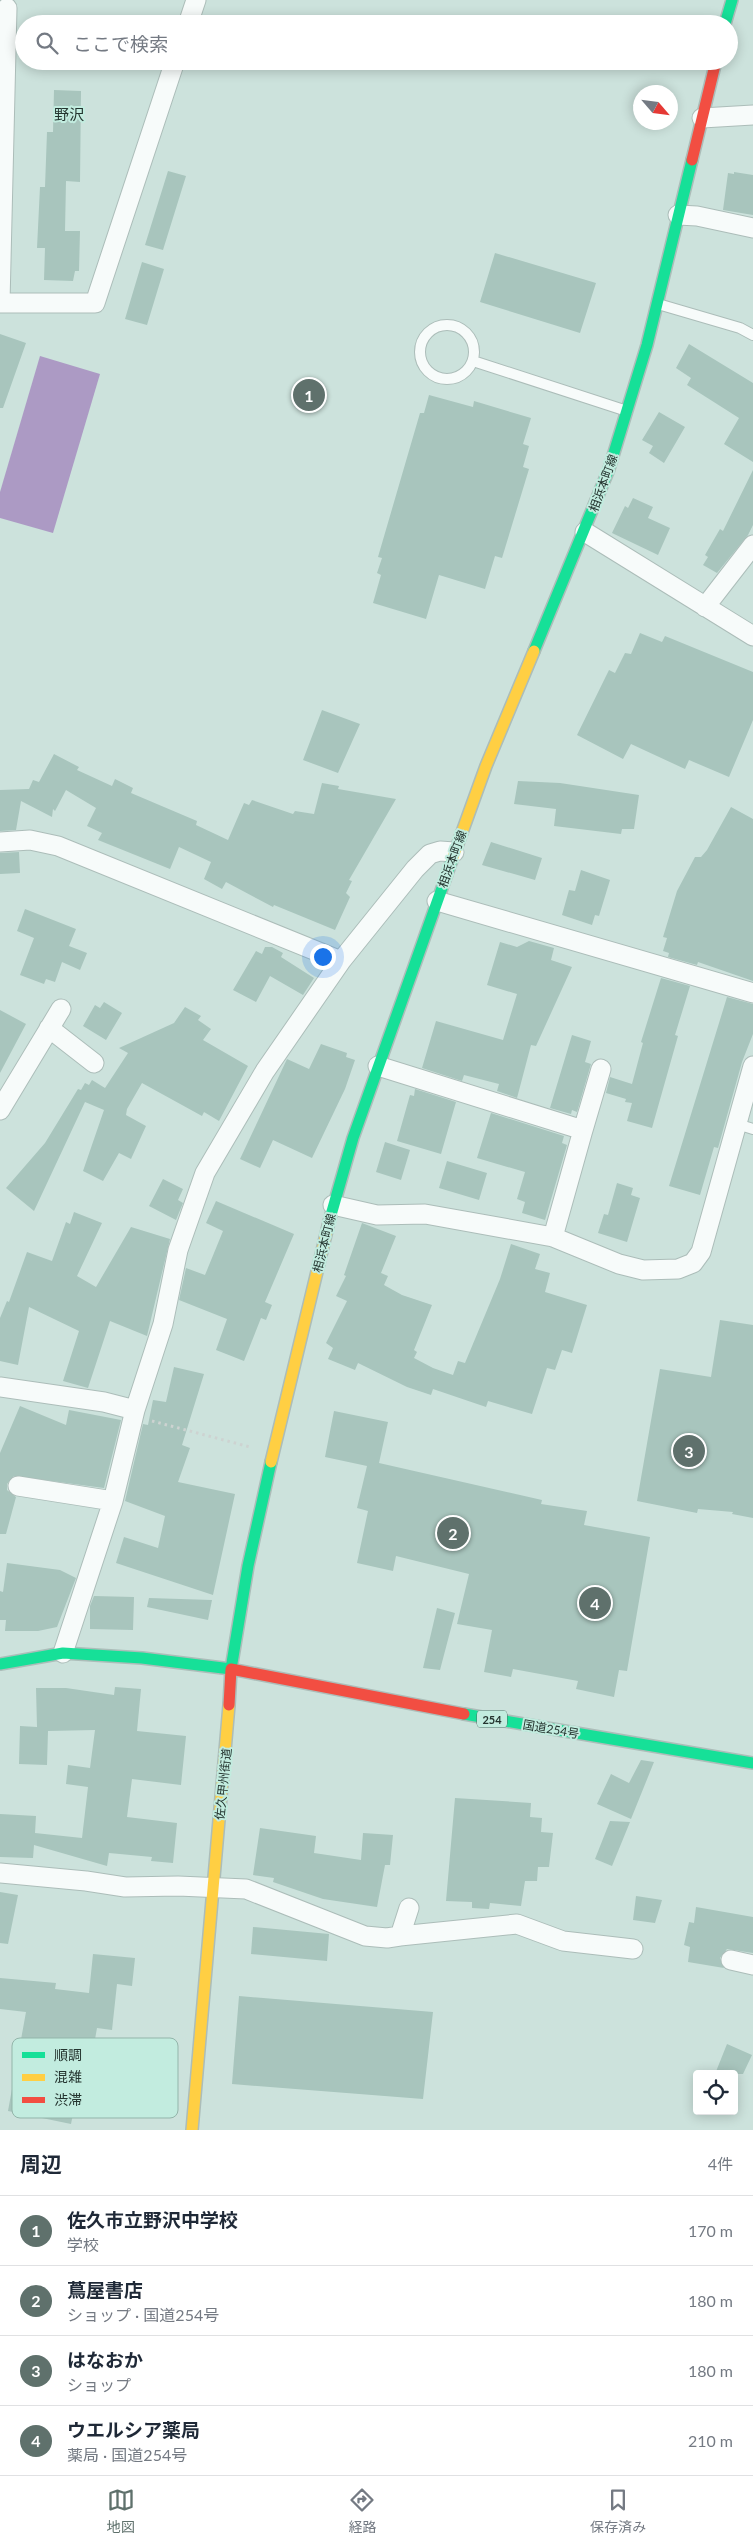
<!DOCTYPE html>
<html lang="ja">
<meta charset="utf-8">
<style>
:root{--surface:#fff;--page:#f2f2f3;--text:#1f2937;--muted:#747a83;--line:#e0e1e3;--accent:#5f716c}
body{margin:0;font-family:Lato,"Noto Sans JP",sans-serif;background:var(--page);color:var(--text)}
.controls{position:absolute;right:15px;bottom:15px;display:grid;overflow:hidden;border-radius:5px;box-shadow:0 2px 12px #0003}
.controls button{width:45px;height:45px;display:grid;place-items:center;padding:0;border:0;border-bottom:1px solid var(--line);background:var(--surface);color:var(--text);font:25px sans-serif}
.compass{position:absolute;left:633px;top:85px;width:45px;height:45px;border-radius:50%;background:var(--surface);box-shadow:0 2px 12px #0003;rotate:118deg}
.you{position:absolute;left:322px;top:956px;width:18px;height:18px;margin:-12px;border:4px solid #fff;border-radius:50%;background:#1a73e8;box-shadow:0 0 0 8px #1a73e833}
.badge{display:grid;place-items:center;width:32px;height:32px;border-radius:50%;background:var(--accent);color:#fff;font-size:16px;font-weight:700}
.pin{position:absolute;translate:-50% -50%;border:2px solid #fff;box-shadow:0 1px 5px #0006}
.list{margin:0;padding:0;list-style:none}
h2{display:flex;justify-content:space-between;align-items:center;height:65px;margin:0;padding:0 20px;font-size:21px}
h2 small{font-size:16px;font-weight:400;color:var(--muted)}
.list li{display:grid;grid-template-columns:32px 1fr auto;gap:15px;align-items:center;box-sizing:border-box;height:70px;padding:0 20px;border-top:1px solid var(--line)}
.list b{display:block;font-size:19px;white-space:nowrap}
.list p{margin:0;font-size:16px;white-space:nowrap;color:var(--muted)}
.list em{font-size:16px;font-style:normal;color:var(--muted)}
.icon{flex:none;width:28px;height:28px;fill:none;stroke:currentColor;stroke-width:2;stroke-linecap:round;stroke-linejoin:round}
.map{position:relative;flex:none;width:753px;height:2130px;overflow:hidden}
.search{position:absolute;background:var(--surface);box-shadow:0 2px 12px #0003;left:15px;right:15px;top:15px;height:55px;display:flex;align-items:center;gap:12px;box-sizing:border-box;padding:0 18px;border-radius:28px;color:var(--muted);font-size:19px}
.sheet{height:345px;background:var(--surface)}
nav{display:flex;justify-content:space-around;align-items:center;box-sizing:border-box;height:70px;border-top:1px solid var(--line);background:var(--surface);font-size:14px;color:var(--muted)}
nav a{display:grid;justify-items:center;gap:2px}
nav .on{color:var(--accent)}
.map>svg:first-child{display:block}
</style>
<div class="map">
<svg width="753" height="2130" viewBox="0 0 753 2130">
<rect width="100%" height="100%" fill="#cce2dc"/>
<!-- water -->
<path fill="#ac9ac4" d="M40,356L100,374L53,533L0,518V492Z"/>
<!-- building -->
<path fill="#a8c5bd" d="M54,90L81,91L80,182L66,181L65,231H80L79,271H75L73,281L44,280L45,248H37L40,187H45L47,132H53Z
M168,171L186,176L163,250L145,245Z
M734,172L753,175V215L723,210L728,173L734,174Z
M495,253L596,283L580,333L480,302Z
M142,262L164,269L147,325L125,319Z
M0,334L26,343L3,408H0Z
M689,344L753,383V462L724,444L739,418L687,385L691,378L676,368Z
M429,395L473,407L474,401L531,418L523,444L529,446L523,467L529,469L502,558L495,556L485,589L439,575L426,619L373,603L381,575L377,573L382,558L378,557L420,413H424Z
M659,412L685,427L664,463L649,453L653,446L642,440Z
M753,470V525L748,535L717,573L703,565L708,557L705,555L720,529L723,531Z
M633,498L653,507L648,518L670,528L658,555L612,533L625,506L628,508Z
M640,633L662,642L665,636L753,672V720L729,777L689,760L685,769L631,744L623,759L577,735L609,670L615,673L625,653L631,654Z
M322,710L360,724L338,773L303,760Z
M54,754L79,767L77,770L112,786L115,779L133,788L131,793L197,821L196,825L228,840L244,803L249,805L252,800L293,814L295,811L314,814L322,783L339,786L338,789L396,799L349,880L352,881L346,893L350,897L335,930L274,905L273,907L226,882L222,889L204,879L211,862L179,847L170,869L98,840L102,833L87,826L96,808L66,790L55,811L53,809L52,817L21,801L16,830L0,831V790L29,789L33,780L39,782Z
M518,781L560,783L639,795L634,829H622L621,834L554,826L556,809L514,804Z
M731,807L753,819V981L698,962L697,965L668,957L669,953L663,951L667,938L663,937L677,891L695,857H701L707,850Z
M491,842L542,858L535,880L482,865Z
M19,852L20,873L0,874V853Z
M581,870L610,880L599,916L595,915L592,925L562,915L569,890L575,891Z
M25,909L76,929L69,946L87,953L80,970L62,962L55,982L46,979L44,984L20,975L34,938L17,931Z
M529,941L554,948L551,960L572,967L536,1046L531,1045L517,1098L497,1091L499,1084L464,1075L462,1081L422,1068L436,1021L503,1040L517,994L487,985L500,942L517,947Z
M265,947H272L283,953L281,957L314,978L303,995L270,976L256,1002L233,990L256,951L262,954Z
M661,978L690,986L675,1035L678,1036L652,1128L627,1121L632,1103L625,1102L626,1099L606,1093L610,1077L632,1084L643,1043L641,1042Z
M727,997L753,1004V1034L742,1062L718,1148L714,1147L700,1195L669,1186Z
M104,1002L122,1013L106,1040L83,1026L95,1005L100,1008Z
M185,1007L201,1016L198,1020L211,1029L203,1040L248,1066L219,1121L204,1112L202,1116L142,1083L127,1109L126,1115L146,1126L131,1159L119,1153L103,1181L83,1171L104,1110L85,1102L34,1211L6,1188L45,1143L78,1089L81,1090L85,1083L89,1085L92,1080L105,1088L128,1053L119,1048L174,1023Z
M0,1010L26,1024L0,1073Z
M572,1035L591,1041L585,1062L591,1064L577,1112L572,1110L571,1114L550,1108Z
M321,1044L347,1053L346,1057L355,1060L345,1089L312,1158L273,1140L260,1168L240,1159L287,1059L309,1069Z
M415,1089L456,1102L441,1154L397,1141L410,1095L414,1096Z
M491,1113L564,1136L562,1143L567,1145L545,1220L522,1213L525,1202L517,1199L525,1172L477,1158Z
M385,1142L410,1150L401,1180L376,1172Z
M447,1161L487,1173L479,1200L439,1188Z
M163,1179L183,1189L178,1200L183,1203L176,1220L149,1206Z
M617,1183L633,1188L631,1195L640,1198L627,1242L598,1233L604,1214L608,1215Z
M216,1201L294,1234L265,1302L272,1305L266,1320L261,1318L244,1361L216,1350L227,1319L179,1300L186,1268L205,1275L223,1231L206,1223Z
M74,1212L102,1223L77,1276L96,1287L131,1227L170,1239L147,1336L110,1321L88,1388L63,1381L79,1331L29,1307L18,1365L0,1361V1318L7,1301L9,1302L27,1252L52,1261L66,1222L70,1224Z
M362,1223L396,1236L381,1273L388,1276L384,1285L402,1295L432,1305L414,1350L417,1352L414,1358L433,1368L453,1375L458,1361L465,1363L500,1279L511,1244L540,1254L535,1269L550,1273L545,1292L587,1305L572,1353L562,1350L555,1370L547,1368L532,1414L488,1401L486,1407L433,1389L431,1395L407,1387L358,1363L355,1370L328,1359L333,1348L326,1343L347,1301L336,1296L346,1276L344,1275Z
M720,1320L753,1325V1518L732,1514L733,1512L698,1509L697,1513L637,1501L660,1369L711,1377Z
M174,1367L204,1374L182,1445L190,1448L178,1482L235,1494L213,1595L116,1563L124,1537L158,1548L165,1516L125,1501L143,1424L148,1425L153,1400L166,1402Z
M20,1406L66,1425L69,1410L121,1420L104,1488L14,1476L7,1484V1490L16,1497L6,1534H0V1453Z
M334,1411L388,1422L379,1463L542,1500L541,1504L587,1511L584,1525L650,1537L627,1671L619,1670L614,1697L576,1689L578,1681L513,1669L511,1677L484,1672L492,1630L457,1624L469,1574L396,1556L393,1571L357,1563L368,1511L357,1508L367,1466L325,1457Z
M7,1563L60,1570L76,1578L57,1627L38,1631H5L6,1620H0V1591L3,1592Z
M94,1596L134,1597L133,1630L90,1629V1606Z
M149,1598L212,1600L208,1620L147,1607Z
M437,1608L455,1613L440,1670L423,1668Z
M115,1687L141,1689L137,1731L186,1736L181,1785L132,1779L127,1817L177,1823L173,1863L151,1861L152,1857L109,1853L107,1866L34,1845L33,1858L0,1857V1814L36,1816L35,1833L82,1838L88,1787L66,1784L68,1765L90,1768L95,1730L48,1731L47,1765L19,1764L20,1726L37,1727L36,1688H66L114,1695Z
M641,1760L654,1762L631,1819L597,1804L611,1774L629,1783Z
M455,1798L531,1803L530,1817L542,1818L541,1832L553,1833L549,1867H538L537,1881H525L521,1906L490,1903L489,1909L472,1908V1902L446,1901Z
M610,1821L630,1822L612,1866L595,1859Z
M260,1828L316,1836L314,1853L361,1860L363,1833L393,1835L390,1865H385L377,1907L323,1899L273,1882L274,1878L253,1875Z
M0,1892L18,1895L8,1944L0,1943Z
M636,1896L662,1900L655,1923L633,1920Z
M696,1907L753,1917V1953L727,1949L720,1958L724,1968L688,1962L690,1947L684,1945L689,1922L694,1923Z
M253,1927L329,1934L327,1961L251,1954Z
M93,1954L135,1958L132,1986L117,1984L112,2030L97,2028L91,2062L89,2061L84,2085L79,2084L71,2124L8,2111L26,2012L0,2009V1978L56,1983L55,1989L89,1993Z
M239,1996L433,2012L423,2099L232,2084Z
M727,2044L752,2055L743,2074H715Z"/>
<g fill="none" stroke-linecap="round" stroke-linejoin="round">
<!-- lane casing -->
<g stroke="#acbdb9" stroke-width="12">
<path id="lane" d="M658,304L740,328L753,335
M420 352a27 27 0 1 1 54 0a27 27 0 1 1-54 0Z
M473,361L627,411
M737,1124L753,1129"/>
</g>
<!-- street casing -->
<g stroke="#acbdb9" stroke-width="21">
<path id="street" d="M7,8L0,303H95L175,61
M188,24L196,0
M702,118L753,115
M678,215L697,216L753,228
M585,532L753,636
M705,607L753,545
M0,842L30,840L58,846L341,961
M437,901L753,993
M49,1028L94,1063
M378,1066L583,1130L553,1237
M0,1110L61,1009
M583,1130L601,1069
M333,1205L377,1215L425,1214L553,1237L619,1264L643,1270L678,1269L693,1263L701,1252L753,1066
M0,1387L104,1402L135,1410
M18,1486L113,1501
M63,1653L113,1501L135,1410L163,1324L178,1250L205,1173L265,1071L341,961L415,869L430,854L440,851L454,852
M0,1873L86,1881L125,1887L178,1886L246,1889L365,1936L387,1938L400,1936L409,1908
M400,1936L517,1924L563,1941L633,1949
M731,1960L753,1965"/>
</g>
<!-- fast casing -->
<g stroke="#acbdb9" stroke-width="14">
<path id="fast" d="M725,24L732,0
M534,651L609,469L647,345L692,160
M329,1222L353,1138L452,860
M0,1664L63,1653L142,1658L231,1669L248,1566L271,1462
M464,1714L753,1763"/>
</g>
<!-- slow casing -->
<g stroke="#acbdb9" stroke-width="14">
<path id="slow" d="M452,860L486,766L534,651
M271,1462L329,1222
M192,2130L229,1705"/>
</g>
<!-- jam casing -->
<g stroke="#acbdb9" stroke-width="14">
<path id="jam" d="M692,160L716,61
M229,1705L231,1669L464,1714"/>
</g>
<!-- path -->
<path stroke="#cdd3d1" stroke-width="3" stroke-dasharray="2.5 4" stroke-linecap="butt" d="M152,1421L250,1447"/>
<!-- lane -->
<use href="#lane" stroke="#f7fbfa" stroke-width="10"/>
<!-- street -->
<use href="#street" stroke="#f7fbfa" stroke-width="19"/>
<!-- fast -->
<use href="#fast" stroke="#16e098" stroke-width="11"/>
<!-- slow -->
<use href="#slow" stroke="#ffcf43" stroke-width="11"/>
<!-- jam -->
<use href="#jam" stroke="#f24e42" stroke-width="11"/>
</g>
<g text-anchor="middle" dominant-baseline="central" stroke-width="4" stroke-linejoin="round" paint-order="stroke">
<!-- shield labels -->
<rect fill="#c2ecdf" stroke="#536b64" stroke-width="1" x="477" y="1710.5" width="30" height="17" rx="4"/>
<g font-size="11" font-weight="bold" fill="#24342f">
<text x="492" y="1719">254</text>
</g>
<!-- street labels -->
<g font-size="12" fill="#24342f" stroke="#c2ecdf">
<text transform="translate(603 483) rotate(-70)">相浜本町線</text>
<text transform="translate(452 859) rotate(-70)">相浜本町線</text>
<text transform="translate(324 1243) rotate(-76)">相浜本町線</text>
<text transform="translate(551 1729) rotate(10)">国道254号</text>
<text transform="translate(223 1784) rotate(-84)">佐久甲州街道</text>
</g>
<!-- quarter labels -->
<g font-size="15" fill="#24342f" stroke="#c2ecdf">
<text x="69" y="114">野沢</text>
</g>
</g>
<!-- legend -->
<rect x="12" y="2038" width="166" height="80" rx="8" fill="#c2ecdf" stroke="#93b5aa" stroke-width="1"/>
<rect x="22" y="2052" width="23" height="6" fill="#16e098"/>
<rect x="22" y="2074" width="23" height="7" fill="#ffcf43"/>
<rect x="22" y="2097" width="23" height="6" fill="#f24e42"/>
<g font-size="14" fill="#24342f">
<text x="54" y="2060">順調</text>
<text x="54" y="2082">混雑</text>
<text x="54" y="2105">渋滞</text>
</g>
</svg>
<div class="controls">
<button><svg class="icon" aria-label="locate" viewBox="0 0 24 24"><circle cx="12" cy="12" r="6"/><path d="M12 2v4M12 18v4M2 12h4M18 12h4"/></svg></button>
</div>
<svg class="compass" viewBox="-18 -18 36 36"><path d="M0-13l5 13h-10z" fill="#e53935"/><path d="M0 13l5-13h-10z" fill="#747a83"/></svg>
<div class="you"></div>
<div class="pin badge" style="left:309px;top:395px">1</div>
<div class="pin badge" style="left:453px;top:1533px">2</div>
<div class="pin badge" style="left:689px;top:1451px">3</div>
<div class="pin badge" style="left:595px;top:1603px">4</div>
<div class="search"><svg class="icon" aria-label="search" viewBox="0 0 24 24"><circle cx="10" cy="10" r="6"/><path d="M15 15l6 6"/></svg>ここで検索</div>
</div>
<section class="sheet">
<h2>周辺<small>4件</small></h2>
<ul class="list">
<li><span class="badge">1</span><div><b>佐久市立野沢中学校</b><p>学校</p></div><em>170 m</em></li>
<li><span class="badge">2</span><div><b>蔦屋書店</b><p>ショップ · 国道254号</p></div><em>180 m</em></li>
<li><span class="badge">3</span><div><b>はなおか</b><p>ショップ</p></div><em>180 m</em></li>
<li><span class="badge">4</span><div><b>ウエルシア薬局</b><p>薬局 · 国道254号</p></div><em>210 m</em></li>
</ul>
</section>
<nav>
<a class="on"><svg class="icon" aria-label="map" viewBox="0 0 24 24"><path d="M3 6l6-2 6 2 6-2v14l-6 2-6-2-6 2zM9 4v14M15 6v14"/></svg>地図</a>
<a><svg class="icon" aria-label="directions" viewBox="0 0 24 24"><path d="M12 3l9 9-9 9-9-9zM9 14v-3h6M13 9l2 2-2 2"/></svg>経路</a>
<a><svg class="icon" aria-label="saved" viewBox="0 0 24 24"><path d="M7 4h10v16l-5-4-5 4z"/></svg>保存済み</a>
</nav>
